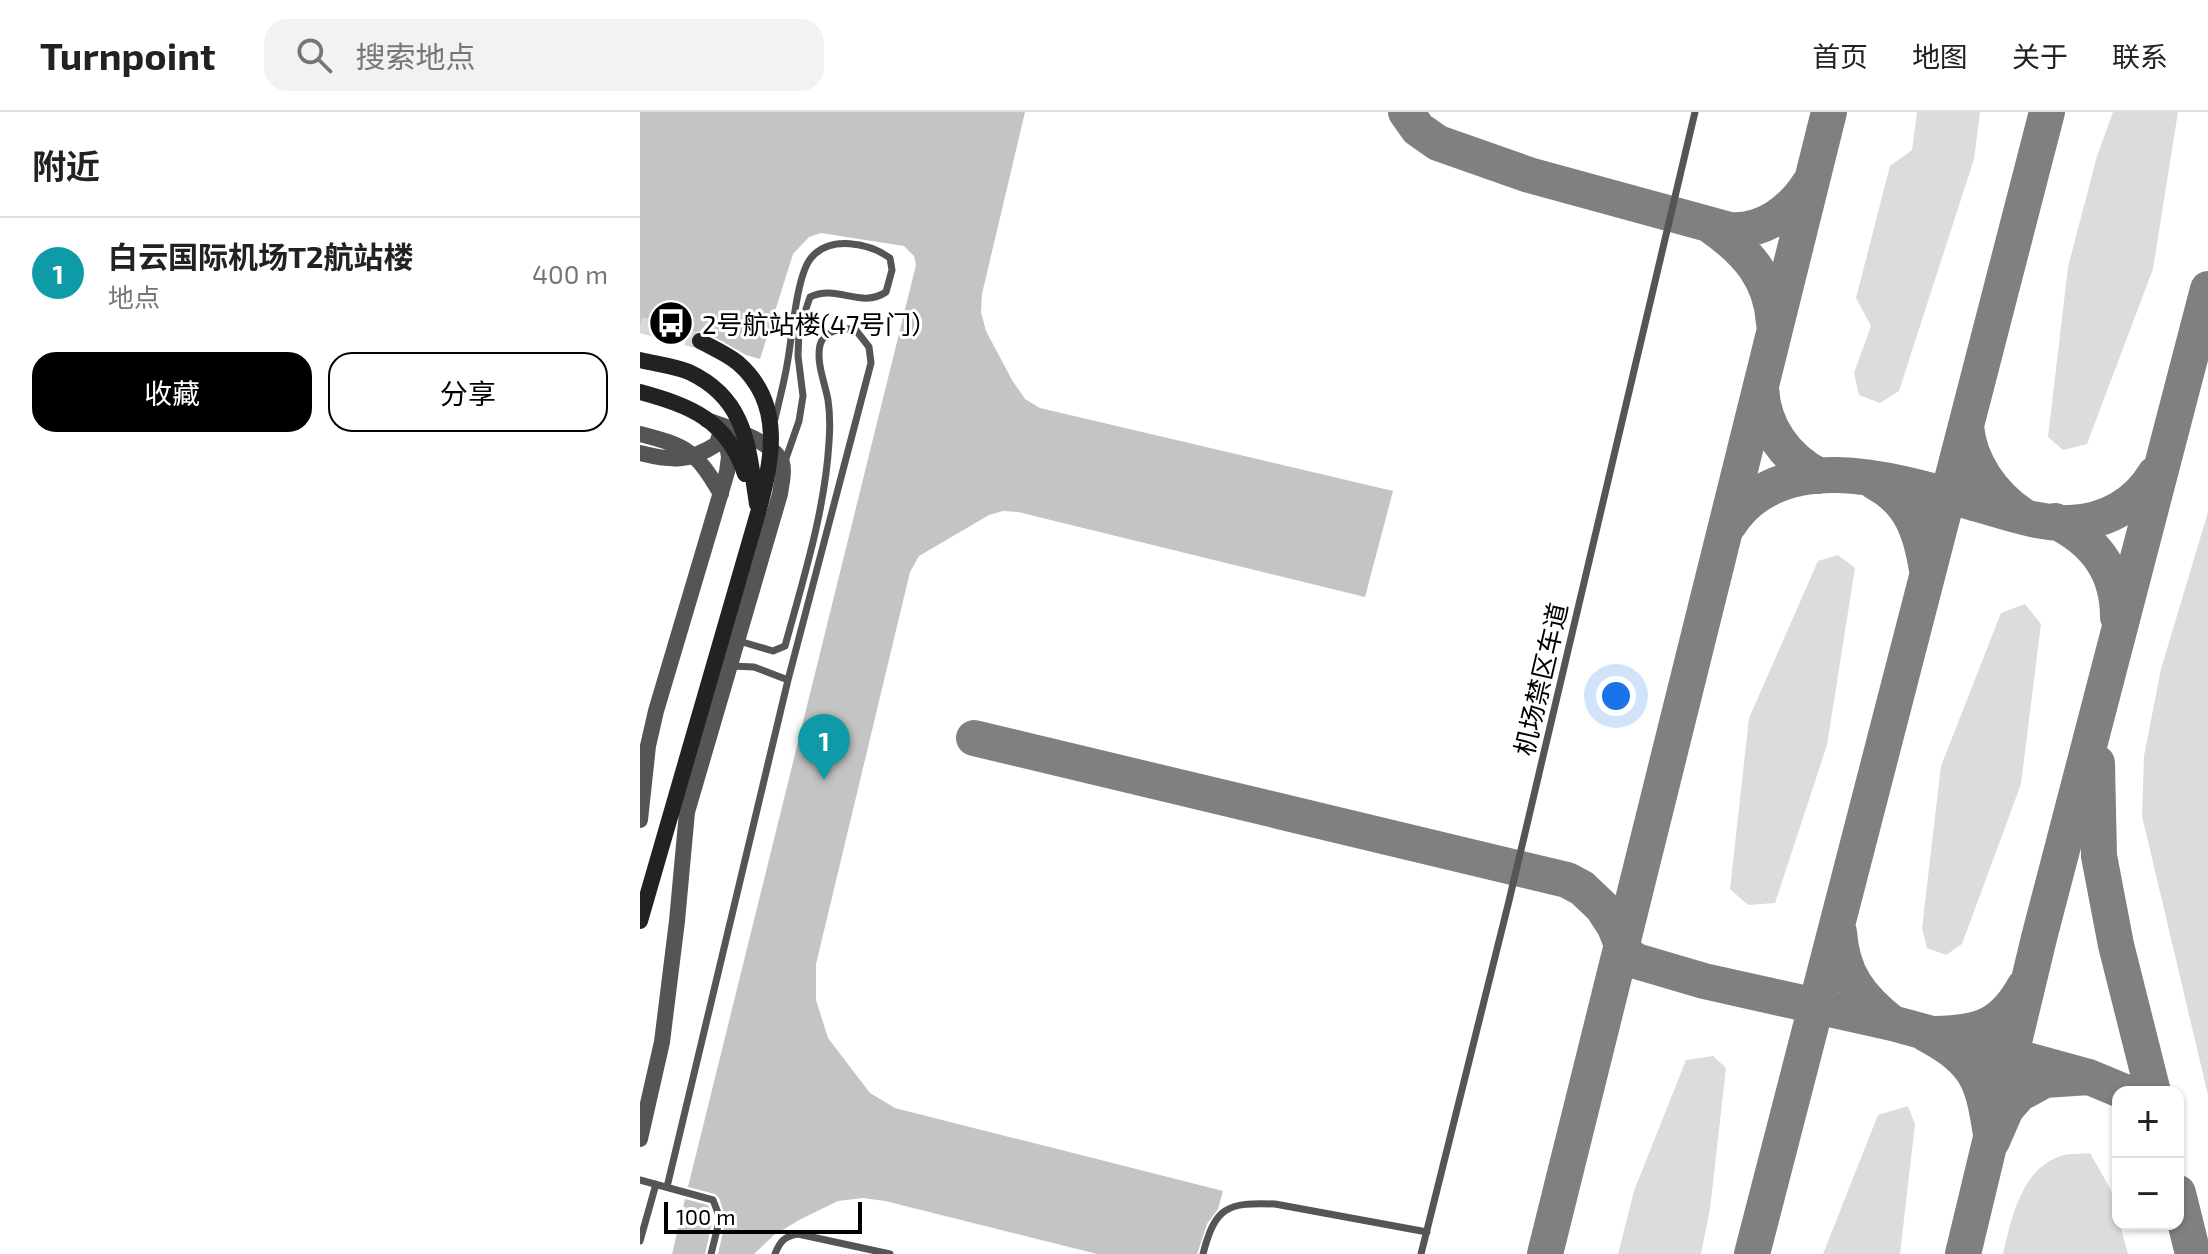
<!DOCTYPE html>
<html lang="zh">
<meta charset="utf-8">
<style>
:root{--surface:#fff;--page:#f2f2f2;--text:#222;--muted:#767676;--line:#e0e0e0;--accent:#000}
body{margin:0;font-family:"Exo 2","Noto Sans SC",sans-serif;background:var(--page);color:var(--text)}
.controls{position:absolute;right:24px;bottom:24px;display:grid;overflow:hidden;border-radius:16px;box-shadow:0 2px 6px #0004}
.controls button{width:72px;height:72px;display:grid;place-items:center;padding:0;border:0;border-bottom:2px solid var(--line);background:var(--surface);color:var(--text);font:40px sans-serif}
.scale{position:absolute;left:24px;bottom:20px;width:198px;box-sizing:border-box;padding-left:8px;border:4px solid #000;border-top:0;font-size:22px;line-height:28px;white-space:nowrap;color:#000;-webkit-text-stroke:6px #fff;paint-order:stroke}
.you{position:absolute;left:976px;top:584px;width:28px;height:28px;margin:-20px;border:6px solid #fff;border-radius:50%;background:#1a73e8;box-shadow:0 0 0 12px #1a73e833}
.badge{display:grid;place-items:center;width:52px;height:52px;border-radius:50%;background:var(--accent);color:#fff;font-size:26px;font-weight:700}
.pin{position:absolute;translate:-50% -66px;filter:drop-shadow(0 2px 4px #0008)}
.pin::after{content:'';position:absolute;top:42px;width:28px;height:24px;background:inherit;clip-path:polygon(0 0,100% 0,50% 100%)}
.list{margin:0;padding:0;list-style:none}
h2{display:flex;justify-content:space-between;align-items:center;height:104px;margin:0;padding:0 32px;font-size:34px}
h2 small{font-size:26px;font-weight:400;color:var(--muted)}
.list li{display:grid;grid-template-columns:52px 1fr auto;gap:24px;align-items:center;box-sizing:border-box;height:112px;padding:0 32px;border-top:2px solid var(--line)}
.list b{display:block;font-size:30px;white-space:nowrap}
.list p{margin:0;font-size:26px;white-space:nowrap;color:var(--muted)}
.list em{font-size:26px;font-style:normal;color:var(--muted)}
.actions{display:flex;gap:16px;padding:24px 32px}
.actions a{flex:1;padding:18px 0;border:2px solid var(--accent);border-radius:24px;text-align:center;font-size:28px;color:var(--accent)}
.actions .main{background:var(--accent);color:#fff}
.icon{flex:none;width:44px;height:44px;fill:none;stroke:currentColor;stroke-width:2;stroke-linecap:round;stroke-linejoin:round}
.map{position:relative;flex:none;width:1568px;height:1142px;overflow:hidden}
header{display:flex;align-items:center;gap:48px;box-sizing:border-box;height:112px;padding:0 40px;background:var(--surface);border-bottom:2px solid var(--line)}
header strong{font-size:38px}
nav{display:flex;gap:44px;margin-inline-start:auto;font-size:28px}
.search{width:560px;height:72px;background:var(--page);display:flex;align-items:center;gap:20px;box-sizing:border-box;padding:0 28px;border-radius:24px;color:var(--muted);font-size:30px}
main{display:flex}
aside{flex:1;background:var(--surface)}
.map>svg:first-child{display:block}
</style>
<header>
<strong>Turnpoint</strong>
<div class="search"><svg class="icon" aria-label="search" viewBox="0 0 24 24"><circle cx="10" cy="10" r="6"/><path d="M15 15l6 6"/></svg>搜索地点</div>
<nav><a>首页</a><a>地图</a><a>关于</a><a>联系</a></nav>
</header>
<main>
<aside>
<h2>附近<small></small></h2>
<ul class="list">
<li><span class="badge" style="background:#0f9aa8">1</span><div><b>白云国际机场T2航站楼</b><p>地点</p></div><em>400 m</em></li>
</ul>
<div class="actions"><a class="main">收藏</a><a>分享</a></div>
</aside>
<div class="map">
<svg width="1568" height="1142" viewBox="0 0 1568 1142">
<rect width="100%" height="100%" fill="#fff"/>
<!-- green -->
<path fill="#dcdcdc" d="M1277,0H1340L1334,47L1259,279L1240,291L1219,283L1214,261L1231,214L1216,186L1250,54L1272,38Z
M1473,0H1538L1513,157L1447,332L1423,338L1408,325L1428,155L1457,44Z
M1568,400V983L1502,704L1504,644L1521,557Z
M1198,443L1215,456L1187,633L1135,791L1108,793L1090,777L1109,606L1178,449Z
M1385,492L1401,512L1381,672L1322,832L1306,843L1287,836L1282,816L1301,654L1361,501Z
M1073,944L1086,956L1070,1097L1061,1142H978L994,1079L1046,948Z
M1268,994L1275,1012L1260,1142H1183L1238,1003Z
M1450,1041L1471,1078L1478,1112H1480L1488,1142H1363C1371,1108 1381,1059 1418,1045C1427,1041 1440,1042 1450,1041Z"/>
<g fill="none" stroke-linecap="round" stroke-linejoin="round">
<!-- taxiway -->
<path stroke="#808080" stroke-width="36" d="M766,0L778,17L798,31L889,63L1090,118C1123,120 1151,100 1169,72
M1071,114C1107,139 1131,166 1134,211
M1121,276C1123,315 1145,346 1179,364
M1326,314C1329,350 1352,383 1382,403
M1235,370C1271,389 1281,420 1287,458
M1415,409C1456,429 1478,460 1478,505
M1088,414C1141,329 1264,371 1341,393C1369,401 1400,412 1430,411C1466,410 1497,392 1515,362
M334,626L927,768L942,776L962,795L975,815L985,841L996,849L1064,869L1252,911L1449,965
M1457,651L1459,744L1476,833L1513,980
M1199,820C1202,862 1219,885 1252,911
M1384,875C1360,919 1332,922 1286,922C1340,951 1343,970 1352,1029L1366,997L1379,982L1405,968L1449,965L1485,980
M1538,1081L1553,1142
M905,1142L1189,0
M1112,1142L1407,0
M1323,1142L1399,826L1568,177"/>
</g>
<!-- building -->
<path fill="#c4c4c4" d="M0,0H385L342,182L341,200L346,219L372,268L385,287L400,296L753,379L725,485L378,400L363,399L349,403L279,444L270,460L176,852V888L188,926L230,981L255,996L583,1079L578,1097L567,1112L557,1142H457L245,1089L223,1086L198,1089L161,1107L134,1123L114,1142H78L86,1107L79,1086L75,1082L48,1075L276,153L274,144L264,134L181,121L169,125L153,142L120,247L106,243L64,219L54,220L49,229L0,217Z
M45,1087L68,1093L73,1106L65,1142H32Z"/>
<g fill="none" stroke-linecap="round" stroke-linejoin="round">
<!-- secondary-tunnel -->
<path stroke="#d9d9d9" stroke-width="16" stroke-dasharray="16 8" stroke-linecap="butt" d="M0,213L60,229"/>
<!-- service -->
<path stroke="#555" stroke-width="7" d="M135,307C139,289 144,271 147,253C152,228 156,164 171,146C190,123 229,131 250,146L252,158L246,180C221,197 197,172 170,185L159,218L158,244L163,284L159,309L144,352
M91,554L114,555L148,568
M0,1068L73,1088L80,1106L71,1142
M27,1075L148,568L231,251L229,235L215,217C202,216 184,218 180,233C176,251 185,271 188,288C190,301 190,317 189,330C185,399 163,468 145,534L133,539L99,529
M0,1129L16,1072
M135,1142C140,1129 145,1124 158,1122L250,1142
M563,1142C575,1095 587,1090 635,1092L787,1120
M781,1142L868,793L1055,0"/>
<!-- tertiary -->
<path stroke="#555" stroke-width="16" d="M0,322C47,334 56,339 81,382
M0,341C32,349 49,350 77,332L82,315
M0,708L8,634L16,599L87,360L89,345L86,327
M0,1027L22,930L37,809L47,700L140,382C141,373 145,360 142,351C135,330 87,315 67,308"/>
<!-- secondary -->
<path stroke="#222" stroke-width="16" d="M0,248C16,252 34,254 49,260C107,287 108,335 117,392
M0,280C51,294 87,308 105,362
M0,809L118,401C132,349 145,292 98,251C87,242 73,236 60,229"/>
</g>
<!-- icons -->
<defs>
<g id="bus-disc" transform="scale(2.3)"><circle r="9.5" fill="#000" stroke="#fff"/><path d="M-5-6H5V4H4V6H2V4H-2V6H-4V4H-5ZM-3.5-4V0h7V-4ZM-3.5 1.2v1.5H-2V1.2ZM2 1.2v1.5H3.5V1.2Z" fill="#fff"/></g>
</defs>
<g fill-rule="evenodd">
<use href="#bus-disc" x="31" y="211"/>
</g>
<g text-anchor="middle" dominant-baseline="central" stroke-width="6" stroke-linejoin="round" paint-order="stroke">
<!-- poi labels -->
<g font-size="26" fill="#000" stroke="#fff" text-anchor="start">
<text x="62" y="211">2号航站楼(47号门）</text>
</g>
<!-- street labels -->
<g font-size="26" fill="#000" stroke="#fff">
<text transform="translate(900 567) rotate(-77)">机场禁区车道</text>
</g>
</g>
</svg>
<div class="controls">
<button>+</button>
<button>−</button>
</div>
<div class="scale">100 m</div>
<div class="you"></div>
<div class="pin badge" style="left:184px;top:668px;background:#0f9aa8">1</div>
</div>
</main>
